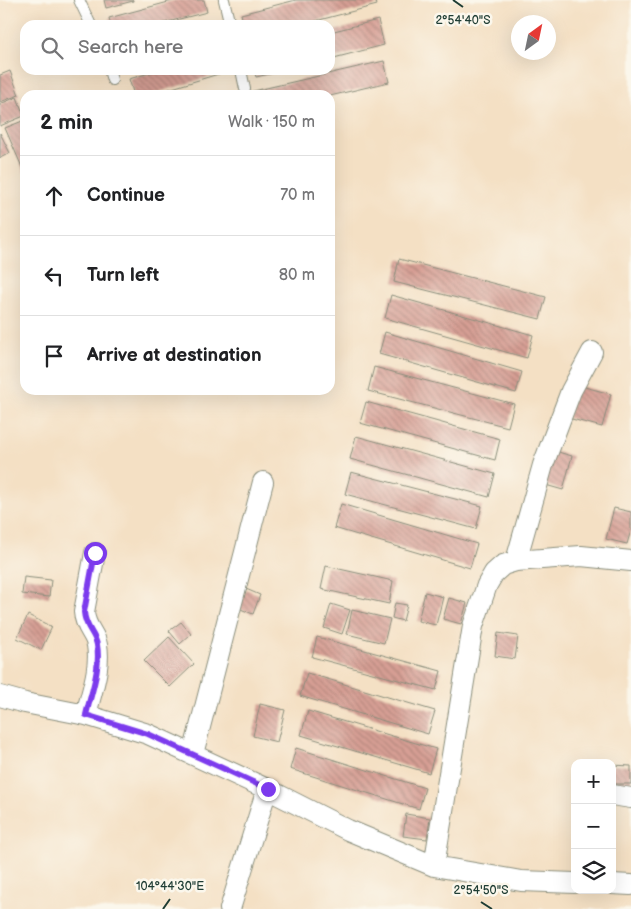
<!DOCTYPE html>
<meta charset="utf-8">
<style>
:root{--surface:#fff;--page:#f2f2f2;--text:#202124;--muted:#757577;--line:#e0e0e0}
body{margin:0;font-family:"Balsamiq Sans",sans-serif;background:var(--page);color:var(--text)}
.controls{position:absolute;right:15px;bottom:15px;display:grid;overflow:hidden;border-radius:10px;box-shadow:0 5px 20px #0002}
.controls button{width:45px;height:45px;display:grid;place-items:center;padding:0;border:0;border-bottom:1px solid var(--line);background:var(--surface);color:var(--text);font:25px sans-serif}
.compass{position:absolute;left:511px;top:15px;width:45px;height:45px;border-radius:50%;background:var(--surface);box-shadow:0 5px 20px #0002;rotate:33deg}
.stop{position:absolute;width:15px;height:15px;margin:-11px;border:4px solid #7c3aed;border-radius:50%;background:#fff}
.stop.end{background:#7c3aed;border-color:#fff;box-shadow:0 1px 5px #0008}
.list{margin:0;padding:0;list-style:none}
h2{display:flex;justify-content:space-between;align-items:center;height:65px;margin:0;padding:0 20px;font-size:21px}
h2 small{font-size:16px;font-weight:400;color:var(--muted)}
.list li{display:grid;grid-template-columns:32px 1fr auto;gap:15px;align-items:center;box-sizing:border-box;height:80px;padding:0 20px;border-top:1px solid var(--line)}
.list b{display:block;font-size:19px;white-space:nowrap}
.list em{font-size:16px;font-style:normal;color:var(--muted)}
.icon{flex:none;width:28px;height:28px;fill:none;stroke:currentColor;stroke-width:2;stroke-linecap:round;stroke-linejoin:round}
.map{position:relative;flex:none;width:631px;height:909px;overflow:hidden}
.search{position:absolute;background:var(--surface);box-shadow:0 5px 20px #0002;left:20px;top:20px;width:315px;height:55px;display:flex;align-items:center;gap:12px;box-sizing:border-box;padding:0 18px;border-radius:15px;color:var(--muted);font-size:19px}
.panel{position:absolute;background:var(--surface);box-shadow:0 5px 20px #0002;left:20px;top:90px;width:315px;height:305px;border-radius:15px}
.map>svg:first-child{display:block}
</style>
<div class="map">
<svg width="631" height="909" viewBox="0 0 631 909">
<defs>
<pattern id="building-back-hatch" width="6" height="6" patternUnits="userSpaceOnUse" patternTransform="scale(1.25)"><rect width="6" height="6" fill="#d79f94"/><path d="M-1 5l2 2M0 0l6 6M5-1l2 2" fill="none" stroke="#ae837a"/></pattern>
</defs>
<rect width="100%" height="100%" fill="#fbf7ec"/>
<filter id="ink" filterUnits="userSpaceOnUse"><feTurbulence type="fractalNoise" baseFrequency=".02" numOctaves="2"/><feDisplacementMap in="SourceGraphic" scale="10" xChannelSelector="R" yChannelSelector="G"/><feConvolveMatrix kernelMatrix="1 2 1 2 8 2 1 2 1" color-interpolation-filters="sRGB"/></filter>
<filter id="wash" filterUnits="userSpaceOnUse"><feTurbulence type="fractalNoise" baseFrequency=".0096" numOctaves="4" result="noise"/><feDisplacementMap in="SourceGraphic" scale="20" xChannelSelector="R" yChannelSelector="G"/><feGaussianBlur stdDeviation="1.12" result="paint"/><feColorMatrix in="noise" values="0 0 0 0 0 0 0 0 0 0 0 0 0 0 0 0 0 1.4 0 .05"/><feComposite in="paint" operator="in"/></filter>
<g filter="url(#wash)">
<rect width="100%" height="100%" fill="#f4e0c4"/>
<g id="blocks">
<!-- building -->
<path fill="url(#building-back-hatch)" d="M104,0H133V1L106,8Z
M176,0H204L207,12L156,25H111L109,18Z
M296,0H375L377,5L300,25H244L241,14Z
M378,20L384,45L330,59V32Z
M384,61L389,82L330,96L250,95L249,92Z
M160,70H225V72L149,95H134L129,79Z
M254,70H282L283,71L256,77Z
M10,71L19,95L0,102V75Z
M17,97L24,116L0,126V104Z
M25,120V174L5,128Z
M0,133L10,153L0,158Z
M399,259L546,297L540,319L394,282Z
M391,295L533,335L527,358L385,318Z
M385,332L522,372L516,393L379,354Z
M374,367L514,404L508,427L368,391Z
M577,385L611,394L602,427L568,418Z
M366,402L500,439L495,460L360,423Z
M356,436L495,474L489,497L350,459Z
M551,450L572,456L563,490L542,484Z
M351,472L482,506L476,529L345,494Z
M341,504L477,544L470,568L334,528Z
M614,508L631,512V530L627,544L606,539Z
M326,566L393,581L389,604L321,589Z
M24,577L51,580L49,597L22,594Z
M246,589L260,595L253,614L238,608Z
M425,592L443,597L436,625L418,621Z
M449,598L467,603L461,624L443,619Z
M395,603L407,605L403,621L392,618Z
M331,604L350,610L342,634L324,628Z
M352,610L390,619L384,643L347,634Z
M28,615L52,627L41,650L17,638Z
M181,622L191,634L180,644L169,631Z
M498,633L518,636L515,659L495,656Z
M169,637L194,664L170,687L144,661Z
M317,637L441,671L436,690L312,657Z
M307,673L435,711L428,734L300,696Z
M260,704L285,710L277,742L253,736Z
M308,711L436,749L429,773L301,735Z
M296,748L425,788L419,809L290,769Z
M612,765L631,766V784H612Z
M406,814L430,818L427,839L403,836Z"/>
</g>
</g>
<g filter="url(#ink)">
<use href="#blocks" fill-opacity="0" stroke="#8a8e7c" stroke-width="1"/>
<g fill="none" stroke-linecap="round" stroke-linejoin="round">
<!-- lane casing -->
<g stroke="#8a8e7c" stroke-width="12">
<path id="lane" d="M79,0L91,25
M224,0L230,25
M109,70L112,80
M241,70L245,89"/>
</g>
<!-- street casing -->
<g stroke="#8a8e7c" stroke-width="22">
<path id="street" d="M516,561L543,465L571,391L592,352
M0,696L25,703L86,715L148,734L267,789L348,830L434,866L521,881L575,883
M86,715C91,693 101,668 97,645C95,633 85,628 84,612L95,553
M193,754L263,482
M612,795L631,798
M434,866L473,626L487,585L494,573L503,565L516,561L581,556L631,561
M612,884L631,885
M230,909L267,789"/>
</g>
<!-- lane -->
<use href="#lane" stroke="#fff" stroke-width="10"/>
<!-- street -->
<use href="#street" stroke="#fff" stroke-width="20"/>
</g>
</g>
<g fill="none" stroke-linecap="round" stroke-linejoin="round" filter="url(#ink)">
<!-- route -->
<path stroke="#7c3aed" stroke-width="6" d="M95,553L84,612C85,628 95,633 97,645C101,668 91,693 86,715L148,734L268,789"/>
</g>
<!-- ticks -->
<path fill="none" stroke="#1f3d34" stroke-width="2" d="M453,0L463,7M481,902L492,909M163,909L170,899"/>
<g font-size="12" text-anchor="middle" fill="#1f3d34" stroke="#fbf7ec" stroke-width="5" stroke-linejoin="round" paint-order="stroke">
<text x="463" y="24">2°54'40"S</text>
<text x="170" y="890">104°44'30"E</text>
<text x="481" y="894">2°54'50"S</text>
</g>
</svg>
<div class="controls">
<button>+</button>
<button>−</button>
<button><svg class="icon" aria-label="layers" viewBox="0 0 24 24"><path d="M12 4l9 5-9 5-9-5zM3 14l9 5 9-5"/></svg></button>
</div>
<svg class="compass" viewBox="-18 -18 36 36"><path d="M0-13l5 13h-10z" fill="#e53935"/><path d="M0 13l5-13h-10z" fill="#757577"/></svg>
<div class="stop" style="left:95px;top:553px"></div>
<div class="stop end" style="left:268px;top:789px"></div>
<div class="search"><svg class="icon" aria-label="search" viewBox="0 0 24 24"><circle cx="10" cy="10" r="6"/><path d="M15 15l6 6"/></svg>Search here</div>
<section class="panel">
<h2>2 min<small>Walk · 150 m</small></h2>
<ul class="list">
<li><svg class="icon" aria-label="ahead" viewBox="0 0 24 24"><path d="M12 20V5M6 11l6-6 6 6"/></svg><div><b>Continue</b></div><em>70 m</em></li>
<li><svg class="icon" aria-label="left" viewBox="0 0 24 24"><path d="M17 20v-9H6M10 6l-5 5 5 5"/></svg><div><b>Turn left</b></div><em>80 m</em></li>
<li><svg class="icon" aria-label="arrive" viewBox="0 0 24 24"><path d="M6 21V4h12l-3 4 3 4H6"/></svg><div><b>Arrive at destination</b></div></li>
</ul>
</section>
</div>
